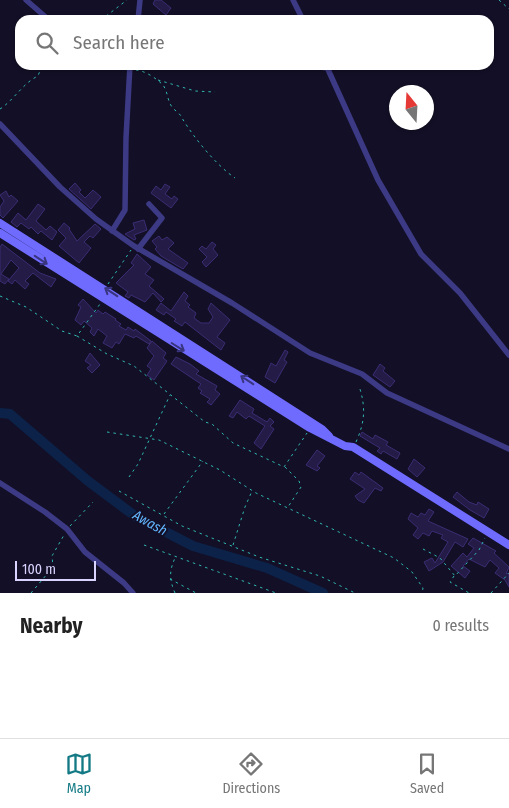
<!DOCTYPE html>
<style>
:root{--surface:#fff;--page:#f2f2f2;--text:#222;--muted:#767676;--line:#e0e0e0;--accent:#137a85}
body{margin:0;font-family:"Fira Sans Condensed",sans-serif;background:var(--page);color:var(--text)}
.compass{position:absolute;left:389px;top:85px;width:45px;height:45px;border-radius:50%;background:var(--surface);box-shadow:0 1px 4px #0004;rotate:342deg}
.scale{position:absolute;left:15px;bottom:12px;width:81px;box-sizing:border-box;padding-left:5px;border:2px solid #d9d4ff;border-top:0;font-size:14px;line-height:18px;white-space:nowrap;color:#d9d4ff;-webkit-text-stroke:4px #130f26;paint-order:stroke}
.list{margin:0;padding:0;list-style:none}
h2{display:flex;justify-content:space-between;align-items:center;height:65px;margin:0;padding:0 20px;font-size:21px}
h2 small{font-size:16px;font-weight:400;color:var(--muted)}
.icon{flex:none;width:28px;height:28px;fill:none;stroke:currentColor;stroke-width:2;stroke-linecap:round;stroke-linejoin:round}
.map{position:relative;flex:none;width:509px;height:593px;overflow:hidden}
.search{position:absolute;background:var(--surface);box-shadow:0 1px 4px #0004;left:15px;right:15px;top:15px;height:55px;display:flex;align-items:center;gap:12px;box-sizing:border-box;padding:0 18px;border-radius:15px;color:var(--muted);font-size:19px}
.sheet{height:145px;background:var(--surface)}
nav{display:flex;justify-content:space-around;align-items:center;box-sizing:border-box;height:70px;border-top:1px solid var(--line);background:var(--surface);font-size:14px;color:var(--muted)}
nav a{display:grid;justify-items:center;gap:2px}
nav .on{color:var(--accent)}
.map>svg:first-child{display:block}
</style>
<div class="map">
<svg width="509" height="593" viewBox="0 0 509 593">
<rect width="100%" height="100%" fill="#130f26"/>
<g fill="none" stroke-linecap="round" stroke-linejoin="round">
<!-- river -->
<path stroke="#0c2248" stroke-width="10" d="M0,413L10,414L88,481L135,516L193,546L267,568L323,593"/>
</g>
<!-- building -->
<path fill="#241b47" stroke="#3b2d73" d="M155,0H161L171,8L166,15L153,4Z
M75,183L81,190L79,192L85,198L93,190L101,197L91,209L69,189Z
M165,184L170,187L165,194L172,199L174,196L178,199L171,208L151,193L156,186L161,190Z
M6,191L9,197L11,195L18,201L3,218L0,215V207L4,201L0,195Z
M38,204L45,209L36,221L46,230L50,226L57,232L52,240L41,231L38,234L31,227L29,229L21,223L17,227L11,222L18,213L26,220Z
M144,220L147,230L134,235L136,239L134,240L125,234L135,229L133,223Z
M64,223L70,228L69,229L77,241L95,224L101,229L93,238L90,236L84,242L91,248L79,263L59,246L66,238L58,230Z
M159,236L162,240L167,237L174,243L168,249L188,263L183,269L161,256L155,249L157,247L152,241Z
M212,242L216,245L213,249L218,255L206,267L202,262L207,257L199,249L202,246L206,249Z
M2,244L40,273L56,279L51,287L33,273L25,281L29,284L25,289L15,280L12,284L8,281L19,268L11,260L1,274L9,279L5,284L0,281V247Z
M137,254L151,267L145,274L154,280L149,286L164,299L161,302L153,293L145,302L131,295L129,298L125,296L128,292L116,283L134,265L131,263Z
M184,292L188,296L185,301L190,305L188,307L196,313L194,318L201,323H209L213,317L208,309L211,303L230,320L217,337L225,343L221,350L185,322L182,326L174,321L176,319L166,312L164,315L156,310L161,303L171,311Z
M83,299L96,313L98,310L103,314L105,312L116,319L115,320L121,324L119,326L126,330L128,327L134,331L135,329L151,341L149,344L136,336L134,338L125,334L119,344L116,342L112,348L103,343L107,336L98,329L94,336L90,332L92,328L84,321L81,325L75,320L81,307L78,305Z
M152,341L166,353L163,358L167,361L154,380L147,375L151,369L147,366L154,356L147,348Z
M285,350L288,352L284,360L287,362L275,383L265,377L271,363L276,366Z
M90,353L100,365L92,373L87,368L91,365L85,361Z
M176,357L190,364L199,371L196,374L217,386L215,390L220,394L211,405L207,402L210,399L200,393L202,391L198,388L201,384L171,364Z
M380,364L385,368L383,371L395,381L390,387L373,375Z
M240,400L254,409L252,413L267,422L270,418L274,422L270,426L274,429L261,449L254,443L265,426L249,416L246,419L237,412L233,418L229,416Z
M362,432L373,439L375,435L388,442L386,445L400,453L397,459L383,451L381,454L377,451L380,448L360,436Z
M317,450L325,456L317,466L320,468L317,471L306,465Z
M414,459L425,468L417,477L408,469Z
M355,472L359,475L361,472L383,488L381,491L375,488L364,503L358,500L355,496L365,489L350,479Z
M457,492L469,502L477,505L478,502L489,509L484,518L470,510L453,497Z
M429,509L434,512L428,521L468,539L463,547L455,542L443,562L429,571L424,562L432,558L435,563L448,542L441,538L443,535L432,531L429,536L423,533L418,539L413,535L418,528L408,519L411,513L418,517L421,513L425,515Z
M473,538L496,551L494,553L509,567L506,574L509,573V587L505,580L495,573L499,568L490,560L485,567L469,559L463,566L470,571L465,578L451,566L463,553L467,557L474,548L468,544Z"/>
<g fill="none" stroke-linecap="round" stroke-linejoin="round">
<!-- path -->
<path stroke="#2fb8b0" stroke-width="1" stroke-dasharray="2.5 4" stroke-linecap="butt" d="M499,0L509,9
M101,20L127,0
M136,70C146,71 157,79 163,85C168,92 167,100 172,107C175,111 180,113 182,118C194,138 216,165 235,178
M158,80L195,91L215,92
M0,109C14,100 23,83 38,76L41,68L50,65
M108,284L131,250
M0,296L26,307L62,331L77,336L100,304
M77,336L107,354L134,366L205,422L212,424L233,443L284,467L307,433
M107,432L159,440L220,470L256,493L394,558L412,572L423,588L422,593
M356,442C365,422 366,407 359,386
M285,467L299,481L301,487L288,507
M129,477L138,464L170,395
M119,491L182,526L259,557L320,576L355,593
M164,514L203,461
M70,526L93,502
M144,545L276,593
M233,545L245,507L252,491
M423,549L440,558L455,576L479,550L485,538
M454,576L450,582L469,593
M170,579L196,593
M31,593L53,567L52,556L64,535
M175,593C169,579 169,570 176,556
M491,593L509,573"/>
<!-- street -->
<path stroke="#3d3a85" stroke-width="5.5" d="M26,0L49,20
M293,0L303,20
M138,20L140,0
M302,65L328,68
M326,65L378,180L421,254L460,293L509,355
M0,124L60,187L96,219L134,246L232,303L310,353L362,374L387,393L509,449
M112,231L125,210L126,138L130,65
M138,249L162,218L149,204
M0,483L45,512L67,529L85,552L124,583L133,593"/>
<!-- secondary -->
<path stroke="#6f6bff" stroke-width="8" d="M0,223L322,429L329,436
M0,233L310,428L345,446L353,447L509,545"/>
</g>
<!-- one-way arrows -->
<defs><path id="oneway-shaft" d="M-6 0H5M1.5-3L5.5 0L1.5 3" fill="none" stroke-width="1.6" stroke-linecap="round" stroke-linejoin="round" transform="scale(1.25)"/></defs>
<g stroke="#38347d">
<use href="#oneway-shaft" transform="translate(41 260) rotate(33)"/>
<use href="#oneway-shaft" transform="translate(111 292) rotate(-147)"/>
<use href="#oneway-shaft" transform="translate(178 347) rotate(32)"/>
<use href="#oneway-shaft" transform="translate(247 380) rotate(-147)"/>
</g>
<g text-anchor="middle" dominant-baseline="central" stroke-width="4" stroke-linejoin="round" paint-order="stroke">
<!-- water labels -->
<g font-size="14" font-style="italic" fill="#62b6ff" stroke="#130f26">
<text transform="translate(150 523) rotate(29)">Awash</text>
</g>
</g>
</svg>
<svg class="compass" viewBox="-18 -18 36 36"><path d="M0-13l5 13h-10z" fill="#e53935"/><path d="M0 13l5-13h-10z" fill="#767676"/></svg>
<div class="scale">100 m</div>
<div class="search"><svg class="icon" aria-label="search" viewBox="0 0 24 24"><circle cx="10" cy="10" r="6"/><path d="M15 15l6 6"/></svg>Search here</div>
</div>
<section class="sheet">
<h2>Nearby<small>0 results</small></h2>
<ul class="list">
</ul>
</section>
<nav>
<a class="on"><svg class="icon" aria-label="map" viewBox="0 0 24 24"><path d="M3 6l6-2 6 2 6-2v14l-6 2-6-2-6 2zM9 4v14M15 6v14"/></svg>Map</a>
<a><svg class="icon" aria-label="directions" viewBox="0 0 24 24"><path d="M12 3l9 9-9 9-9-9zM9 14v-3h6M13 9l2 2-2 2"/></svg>Directions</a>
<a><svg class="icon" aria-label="saved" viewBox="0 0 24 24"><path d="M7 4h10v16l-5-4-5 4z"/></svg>Saved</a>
</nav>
